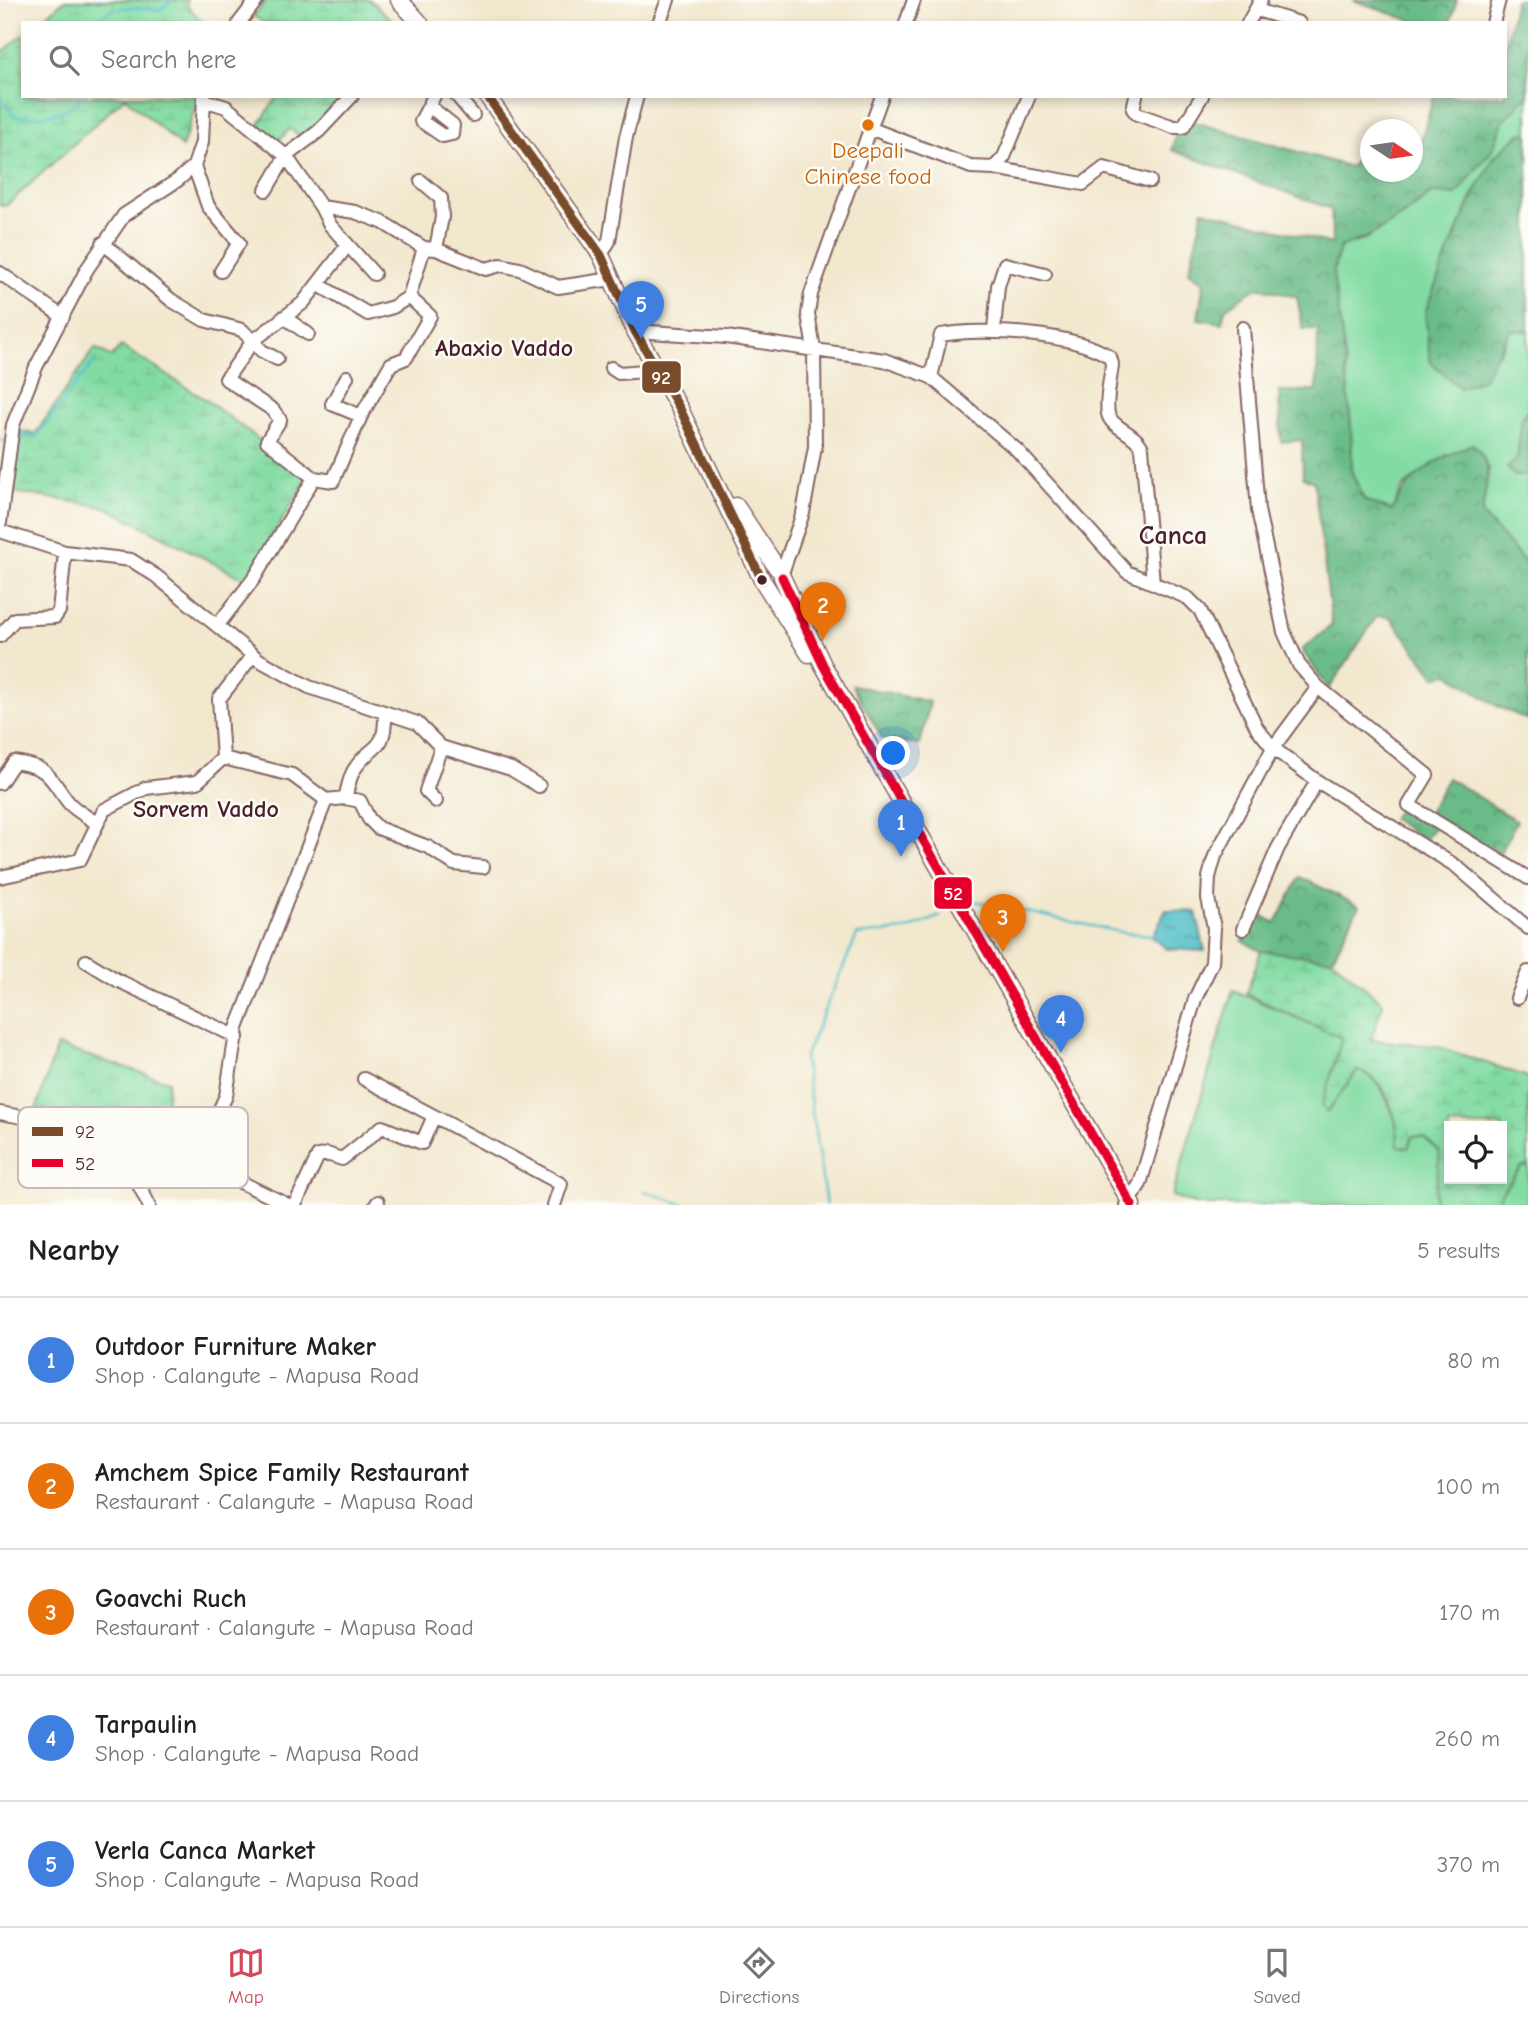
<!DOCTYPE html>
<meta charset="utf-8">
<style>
:root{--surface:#fff;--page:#f2f2f2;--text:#202124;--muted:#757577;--line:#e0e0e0;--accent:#d1495b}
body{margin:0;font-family:"Comic Neue",sans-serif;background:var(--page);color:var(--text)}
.controls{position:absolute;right:21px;bottom:21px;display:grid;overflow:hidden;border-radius:0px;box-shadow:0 4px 10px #0003}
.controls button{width:63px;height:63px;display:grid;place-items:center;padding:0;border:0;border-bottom:2px solid var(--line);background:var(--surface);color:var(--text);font:35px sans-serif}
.compass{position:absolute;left:1360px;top:119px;width:63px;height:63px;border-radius:50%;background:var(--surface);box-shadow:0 4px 10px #0003;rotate:103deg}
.you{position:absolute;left:894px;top:754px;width:24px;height:24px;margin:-18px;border:5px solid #fff;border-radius:50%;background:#1a73e8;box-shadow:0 0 0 10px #1a73e833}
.badge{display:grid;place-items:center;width:46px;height:46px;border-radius:50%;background:var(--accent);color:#fff;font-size:23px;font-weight:700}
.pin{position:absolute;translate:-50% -58px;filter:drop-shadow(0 2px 4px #0008)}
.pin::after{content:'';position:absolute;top:37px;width:24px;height:21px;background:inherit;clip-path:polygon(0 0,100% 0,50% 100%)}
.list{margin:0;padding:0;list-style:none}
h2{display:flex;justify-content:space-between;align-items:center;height:91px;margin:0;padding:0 28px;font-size:30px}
h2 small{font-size:23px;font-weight:400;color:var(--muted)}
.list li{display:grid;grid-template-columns:46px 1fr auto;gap:21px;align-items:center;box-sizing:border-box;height:126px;padding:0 28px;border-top:2px solid var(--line)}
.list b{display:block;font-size:26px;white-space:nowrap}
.list p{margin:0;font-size:23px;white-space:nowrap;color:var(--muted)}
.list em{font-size:23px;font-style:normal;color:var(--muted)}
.icon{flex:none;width:38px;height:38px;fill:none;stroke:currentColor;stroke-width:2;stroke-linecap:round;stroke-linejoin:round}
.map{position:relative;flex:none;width:1528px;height:1205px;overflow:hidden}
.search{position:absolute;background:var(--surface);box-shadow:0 4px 10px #0003;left:21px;right:21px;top:21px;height:77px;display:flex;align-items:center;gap:18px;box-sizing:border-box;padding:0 24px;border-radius:0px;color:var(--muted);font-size:26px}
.sheet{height:721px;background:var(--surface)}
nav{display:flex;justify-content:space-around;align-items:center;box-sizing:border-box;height:98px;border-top:2px solid var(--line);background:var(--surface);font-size:19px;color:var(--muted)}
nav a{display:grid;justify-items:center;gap:4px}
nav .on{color:var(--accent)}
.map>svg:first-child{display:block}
</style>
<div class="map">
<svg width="1528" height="1205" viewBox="0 0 1528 1205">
<defs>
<pattern id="forest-crowns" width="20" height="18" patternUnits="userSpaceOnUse" patternTransform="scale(1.75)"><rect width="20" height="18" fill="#69bc88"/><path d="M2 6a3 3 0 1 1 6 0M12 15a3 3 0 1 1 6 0" fill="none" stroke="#58986f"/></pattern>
<pattern id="wetland-marsh" width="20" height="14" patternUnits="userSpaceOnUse" patternTransform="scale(1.75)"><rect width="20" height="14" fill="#82dca2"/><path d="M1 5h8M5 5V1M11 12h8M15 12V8" fill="none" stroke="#72bc8c"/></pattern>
<pattern id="park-crowns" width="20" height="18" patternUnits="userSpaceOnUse" patternTransform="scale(1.75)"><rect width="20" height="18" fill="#82dca2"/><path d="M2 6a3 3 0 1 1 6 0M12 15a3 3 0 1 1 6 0" fill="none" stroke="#72bc8c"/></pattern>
<pattern id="water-ripples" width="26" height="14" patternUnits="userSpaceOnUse" patternTransform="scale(1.75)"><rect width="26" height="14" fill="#51bfc9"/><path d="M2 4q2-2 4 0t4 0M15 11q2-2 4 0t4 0" fill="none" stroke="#459ba3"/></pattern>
</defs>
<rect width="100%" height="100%" fill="#fdfcf7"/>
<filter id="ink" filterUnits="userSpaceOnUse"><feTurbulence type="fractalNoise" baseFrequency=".0143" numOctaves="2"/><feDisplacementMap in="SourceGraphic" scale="14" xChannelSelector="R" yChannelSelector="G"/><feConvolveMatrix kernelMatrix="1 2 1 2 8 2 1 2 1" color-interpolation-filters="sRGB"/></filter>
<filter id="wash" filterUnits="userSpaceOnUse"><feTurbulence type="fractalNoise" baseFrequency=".00686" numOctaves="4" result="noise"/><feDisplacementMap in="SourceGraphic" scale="28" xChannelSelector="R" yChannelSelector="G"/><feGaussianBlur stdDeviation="1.57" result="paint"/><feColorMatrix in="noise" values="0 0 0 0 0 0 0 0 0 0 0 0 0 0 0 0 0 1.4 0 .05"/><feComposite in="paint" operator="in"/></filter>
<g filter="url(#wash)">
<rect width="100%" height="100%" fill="#f2e8ce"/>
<!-- grass -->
<path fill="#82dca2" stroke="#667e66" stroke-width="2" d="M1528,95V134L1521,133C1481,170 1467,206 1447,255L1499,354L1510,330L1528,331V409L1522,418L1515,476L1528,475V566L1482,514L1489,468L1446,455L1402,488L1392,511L1364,500L1352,473L1351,427L1333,273L1340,247L1363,240L1404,215L1493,149L1503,121Z
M1233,990L1343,1038L1327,1112L1357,1071C1397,1079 1380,1133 1424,1137L1440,1152L1434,1205H1197L1172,1196Z
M1528,1166V1205H1497L1501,1193L1521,1167Z"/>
<!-- forest -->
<path fill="url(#forest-crowns)" stroke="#5a6e5a" stroke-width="2" d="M1353,0H1457L1450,23H1418Z
M1515,0H1528V95L1503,121L1493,149L1456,195L1431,193C1403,216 1375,237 1340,247L1333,273L1345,357L1351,427L1352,473L1364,500L1392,511C1408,474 1437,459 1473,444C1497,467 1484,484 1482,514L1528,566V720L1497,706L1449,674L1435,677L1390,617L1377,616L1329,689L1302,650L1332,625L1314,482L1303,477L1302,440L1281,442L1279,391H1317L1318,329H1303L1297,297L1257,287L1225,309L1222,323L1198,319L1204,282L1189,272L1203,210L1332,244L1331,209L1172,150L1180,118L1351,167L1362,147L1370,150V172H1412L1434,96H1505V46Z
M1521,133L1528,134V331L1510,330L1483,379L1460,388L1430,362L1425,312L1447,255L1473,196L1494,157Z
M1528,409V475L1515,476L1507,468L1517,459L1522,418Z
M852,685L930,702L920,745L882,738Z
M1448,778L1517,821L1500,853L1428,813Z
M1401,805L1435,826L1425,840L1392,819Z
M1300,877L1359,906L1332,959L1261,951L1243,941L1256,913L1276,923Z"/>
<!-- wetland -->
<path fill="url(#wetland-marsh)" stroke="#667e66" stroke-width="2" fill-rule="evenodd" d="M65,0H187V6L204,23H38Z
M267,0H370L395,23H264L253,16Z
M23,35V96H196L198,99L182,147L125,97L7,205L0,206V54Z
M278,96H342L305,140L290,129L279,140L258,126Z
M121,346L208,401L308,477L246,580L106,507L13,492V459L19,431L35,434L95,348L112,357Z
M1261,951L1332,959L1383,1003L1371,1040L1436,1046L1528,1077V1166L1521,1167L1501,1193L1497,1205H1434L1440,1152L1424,1137L1413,1136L1408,1148L1398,1146C1398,1120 1387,1076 1357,1071L1327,1112L1322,1105L1342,1038L1246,994ZM1449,1126H1502V1179H1449Z"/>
<!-- park -->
<path fill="url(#park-crowns)" stroke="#667e66" stroke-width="2" d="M57,1046L168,1081L165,1138L36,1110Z"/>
<!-- water -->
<path fill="url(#water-ripples)" stroke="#4e6f7a" stroke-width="2" d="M1166,910L1196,912L1205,951L1167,949L1152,937Z"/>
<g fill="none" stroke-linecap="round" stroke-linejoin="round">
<!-- stream -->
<path stroke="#51bfc9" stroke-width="2.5" d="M96,23C111,3 138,7 159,11L172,0
M0,97L14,116C39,118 65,116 82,96
M0,440L8,442
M14,444L18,445L22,435L35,437L95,360
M975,901L1125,933L1155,935
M165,1153L257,1200
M645,1191L684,1205
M826,1205L804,1058L857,935L905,930L941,916"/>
</g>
</g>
<g filter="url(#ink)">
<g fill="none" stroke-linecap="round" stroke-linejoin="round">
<!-- minor casing -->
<g stroke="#856564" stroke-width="16">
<path id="minor" d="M1257,10L1299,23
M239,23L257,0
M659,23L668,0
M906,23L914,0
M1248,23L1261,0
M1493,23L1499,0
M457,96L473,115
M1136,96L1133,109L1137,114L1174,127H1183L1202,96
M204,100L226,107L286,156L321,207L355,212L382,222L424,248L436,249L486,269L501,265L520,269L558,287L612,279
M429,106L453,125L452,134L443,136L421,121L434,96
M872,129L971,167L994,168L1004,157L1029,96
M194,166L208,206L239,243L221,271
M994,168L1083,184L1104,168L1150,181
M421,181L441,198L442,217L436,249
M266,190L286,156L319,131L352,96
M321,207L330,225L374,274
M103,243L171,300L204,320L242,330L262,351L277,359
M601,255L609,241L626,137L637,96
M0,273L63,317
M319,285L368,314L393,307L409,297
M284,317L308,334
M1243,328L1258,510L1284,632L1299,665L1318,687L1427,775L1409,805L1528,878
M994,330L998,286L1005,264L1045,274
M635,331L726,337L884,360L931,377L1017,450L1127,572L1188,598L1200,610L1257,728L1273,748L1317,781L1456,866L1528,928
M611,368L619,373L658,370
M347,377L332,404L361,416
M931,377L941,335C982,327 1075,333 1110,357L1112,364C1111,378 1105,400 1108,414C1111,428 1135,432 1142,448L1153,583
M314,478L267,441L280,420L273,410L226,379L253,341L303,303L347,246
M0,523L13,425L36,367L87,269L124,215L178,180L194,166L202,142L204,96
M0,531L65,552L131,560L156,576L259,660L309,687L417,723L441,747L426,791L436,801
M782,573L803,513L815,447L814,349L808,314L811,294L882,96
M217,626L255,577L314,478L333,481L361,416L391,364L406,358L430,316L409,297L424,248
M0,636L15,619L55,617L59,611L65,552
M441,747L511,769L539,786
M223,758L292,775L326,800
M0,783L14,762C51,767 49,778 69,803C76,811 87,816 96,823
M345,798L360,801L369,819L378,828L428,847L454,864L483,867
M0,877L80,860L104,810L146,788L197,782L223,758L219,699L253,655
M1243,929L1278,848L1317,781
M86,961L117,980L237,1037
M1517,998L1528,972
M364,1079L434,1116
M0,1113L155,1141L288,1205
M89,1129L136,1179L149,1205
M195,1162L226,1096L237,1028L326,800L345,798C348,789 349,778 354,770C370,743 386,755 385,713
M295,1205L318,1156L327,1154L342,1159L382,1127L422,1143L434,1116L561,1184L554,1205
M376,1205L378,1202
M1126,1205L1140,1184L1195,999L1212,963L1214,928L1208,898L1209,877L1215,856L1273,748L1318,687"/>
</g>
<!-- major casing -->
<g stroke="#856564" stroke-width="19">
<path id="major" d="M399,0L420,23
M487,96L601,255L635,331L680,409L762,580
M736,506L777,568
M782,577L823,665L1132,1205
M764,583L809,654"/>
</g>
<!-- minor -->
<use href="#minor" stroke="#fff" stroke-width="12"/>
<!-- major -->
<use href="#major" stroke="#fff" stroke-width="16"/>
<!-- bus-1 casing -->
<g stroke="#fdfcf7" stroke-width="14">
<path id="bus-1" d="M487,96L601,255L635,331L680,409L762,580"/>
</g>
<!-- bus-2 casing -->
<g stroke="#fdfcf7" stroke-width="14">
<path id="bus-2" d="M782,577L823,665L1132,1205"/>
</g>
<!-- bus-1 -->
<use href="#bus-1" stroke="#7a4b2a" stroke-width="9"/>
<!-- bus-2 -->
<use href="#bus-2" stroke="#e4002b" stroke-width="9"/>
</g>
</g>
<!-- markers -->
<circle fill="#e8710a" stroke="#fdfcf7" stroke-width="2.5" cx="868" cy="125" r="7"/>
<circle fill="#4a1f2b" stroke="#fdfcf7" stroke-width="2.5" cx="762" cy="580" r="6"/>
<g text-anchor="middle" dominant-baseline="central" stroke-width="5" stroke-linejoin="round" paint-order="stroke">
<!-- food labels -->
<g font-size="23" fill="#c56008" stroke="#fdfcf7">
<text x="868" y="150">Deepali<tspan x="868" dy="26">Chinese food</tspan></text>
</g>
<!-- neighbourhood labels -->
<g font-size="24" font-weight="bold" fill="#4a1f2b" stroke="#fdfcf7">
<text x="504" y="348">Abaxio Vaddo</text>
<text x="206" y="809">Sorvem Vaddo</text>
</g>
<!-- quarter labels -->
<g font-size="26" font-weight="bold" fill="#4a1f2b" stroke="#fdfcf7">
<text x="1173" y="536">Canca</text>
</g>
</g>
<!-- legend -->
<rect x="18" y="1107" width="230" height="81" rx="10" fill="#fdfcf7" stroke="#c7baba" stroke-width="2"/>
<rect x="32" y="1127" width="31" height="9" fill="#7a4b2a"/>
<rect x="32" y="1159" width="31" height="8" fill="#e4002b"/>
<g font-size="19" fill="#4a1f2b">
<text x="75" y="1138">92</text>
<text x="75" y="1170">52</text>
</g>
<g stroke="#fdfcf7" stroke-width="2.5">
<rect x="641" y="360" width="41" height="34" rx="7" fill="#7a4b2a"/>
<rect x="933" y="876" width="40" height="34" rx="7" fill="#e4002b"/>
</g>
<g font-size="19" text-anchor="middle" font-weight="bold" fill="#fff">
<text x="661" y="384">92</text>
<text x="953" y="900">52</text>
</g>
</svg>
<div class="controls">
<button><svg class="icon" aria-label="locate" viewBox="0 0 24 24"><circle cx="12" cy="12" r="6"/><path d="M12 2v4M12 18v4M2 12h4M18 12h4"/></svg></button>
</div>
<svg class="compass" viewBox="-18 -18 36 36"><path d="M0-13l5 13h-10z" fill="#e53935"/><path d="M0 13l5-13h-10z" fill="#757577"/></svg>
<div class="you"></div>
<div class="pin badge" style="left:901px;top:857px;background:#3f7fe0">1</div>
<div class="pin badge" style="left:823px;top:640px;background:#e8710a">2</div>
<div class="pin badge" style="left:1003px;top:952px;background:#e8710a">3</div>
<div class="pin badge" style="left:1061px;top:1053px;background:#3f7fe0">4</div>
<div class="pin badge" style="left:641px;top:339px;background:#3f7fe0">5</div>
<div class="search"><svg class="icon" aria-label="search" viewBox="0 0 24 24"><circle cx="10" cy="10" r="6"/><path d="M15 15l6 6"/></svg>Search here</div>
</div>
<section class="sheet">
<h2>Nearby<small>5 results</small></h2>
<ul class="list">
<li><span class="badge" style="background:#3f7fe0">1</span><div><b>Outdoor Furniture Maker</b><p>Shop · Calangute - Mapusa Road</p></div><em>80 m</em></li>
<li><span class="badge" style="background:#e8710a">2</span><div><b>Amchem Spice Family Restaurant</b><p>Restaurant · Calangute - Mapusa Road</p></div><em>100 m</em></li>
<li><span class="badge" style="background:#e8710a">3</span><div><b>Goavchi Ruch</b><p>Restaurant · Calangute - Mapusa Road</p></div><em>170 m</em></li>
<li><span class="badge" style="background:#3f7fe0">4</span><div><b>Tarpaulin</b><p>Shop · Calangute - Mapusa Road</p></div><em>260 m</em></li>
<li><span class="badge" style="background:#3f7fe0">5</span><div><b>Verla Canca Market</b><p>Shop · Calangute - Mapusa Road</p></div><em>370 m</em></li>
</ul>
</section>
<nav>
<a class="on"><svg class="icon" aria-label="map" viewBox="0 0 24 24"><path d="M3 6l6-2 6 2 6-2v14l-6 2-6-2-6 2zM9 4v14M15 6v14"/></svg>Map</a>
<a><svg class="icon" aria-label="directions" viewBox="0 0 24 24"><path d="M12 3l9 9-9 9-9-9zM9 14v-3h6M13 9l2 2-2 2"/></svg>Directions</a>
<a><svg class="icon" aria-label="saved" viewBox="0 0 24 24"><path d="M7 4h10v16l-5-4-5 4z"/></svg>Saved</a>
</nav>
